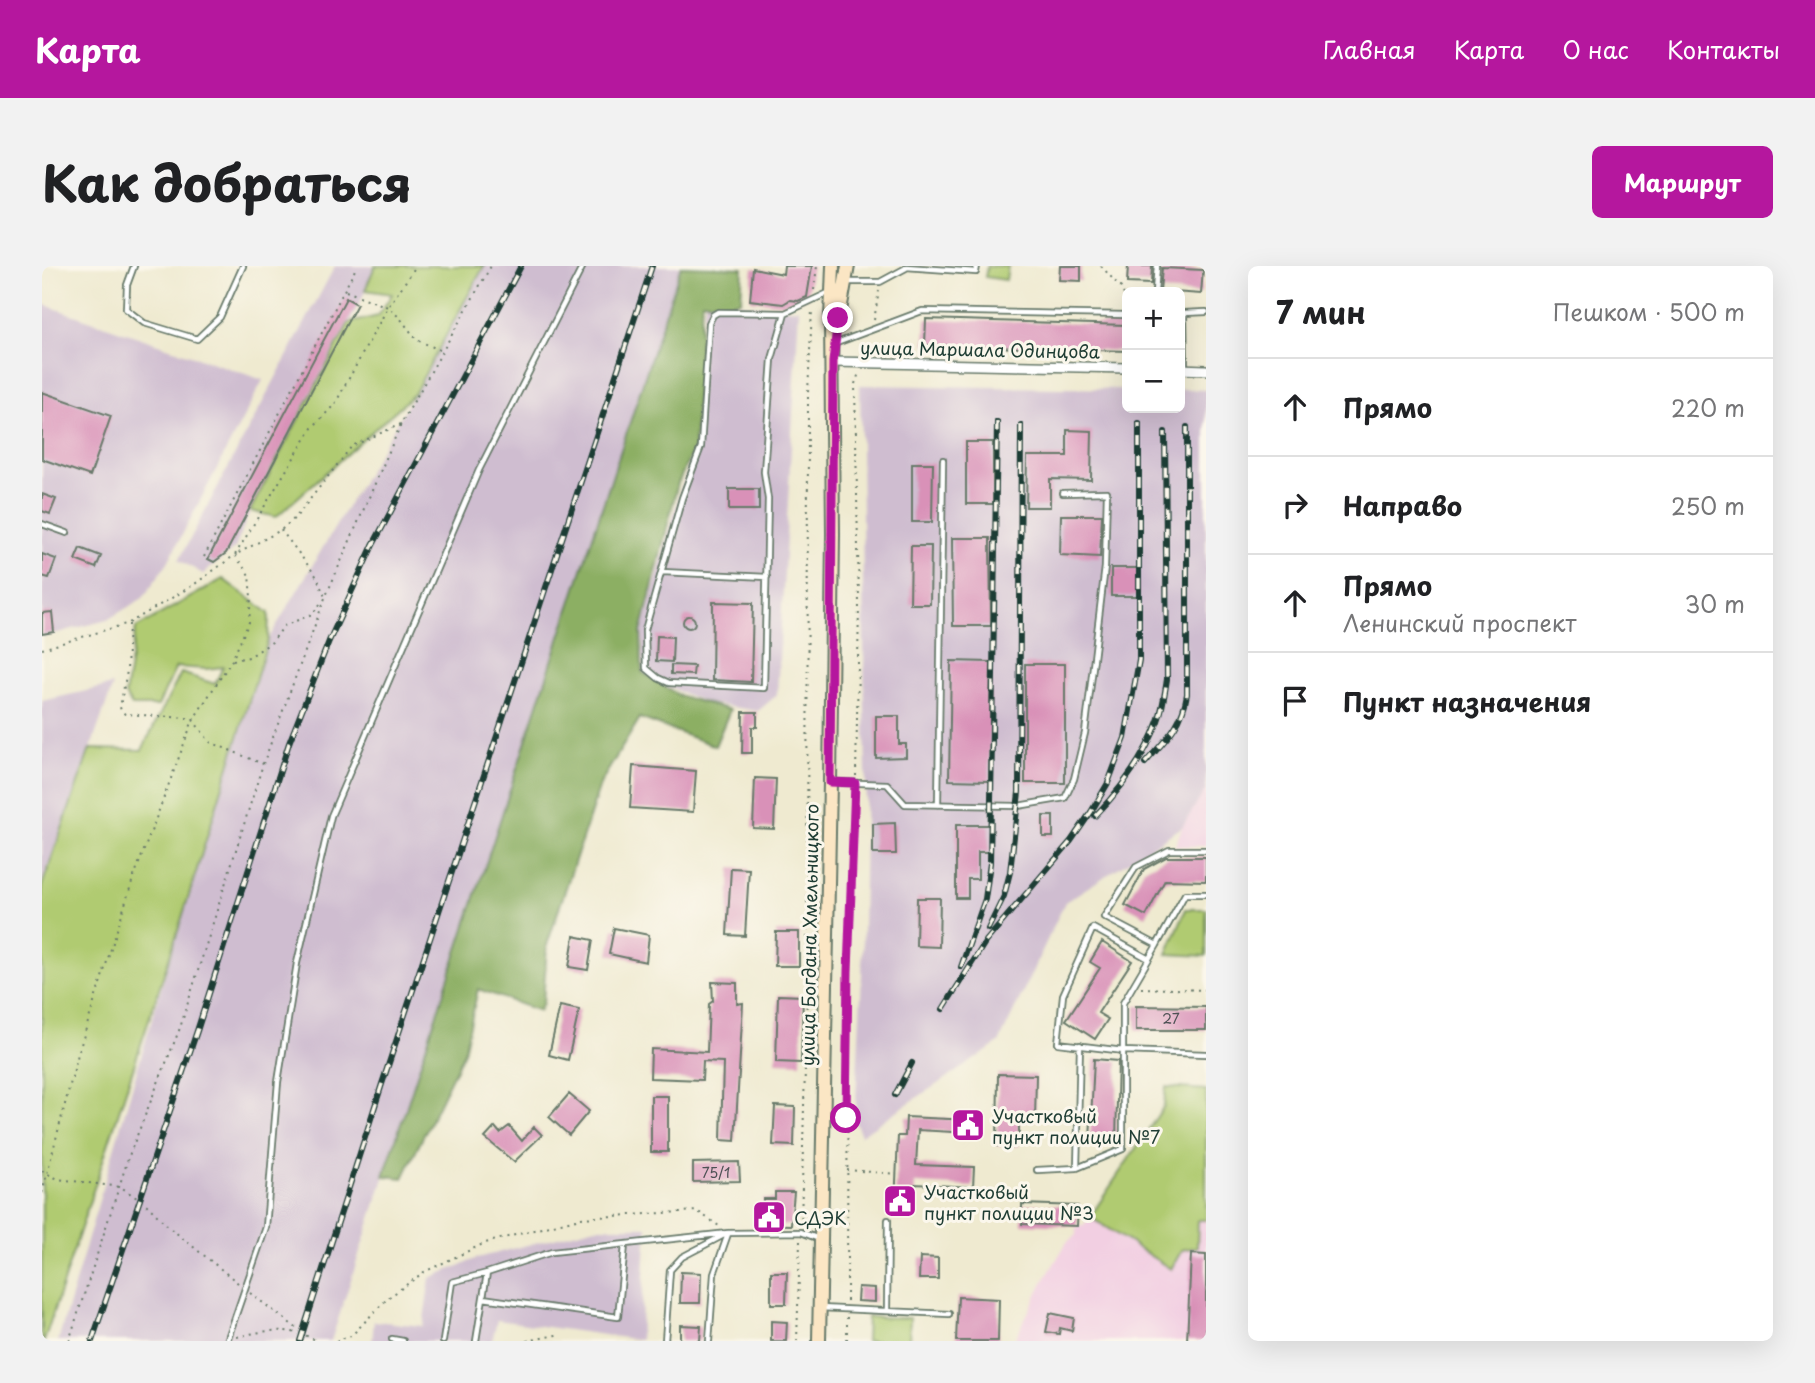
<!DOCTYPE html>
<html lang="ru">
<meta charset="utf-8">
<style>
:root{--surface:#fff;--page:#f2f2f2;--text:#202124;--muted:#757577;--line:#e0e0e0;--accent:#b5179e}
body{margin:0;font-family:"Playpen Sans",sans-serif;background:var(--page);color:var(--text)}
.controls{position:absolute;right:21px;top:21px;display:grid;overflow:hidden;border-radius:10px;box-shadow:0 7px 28px #0002}
.controls button{width:63px;height:63px;display:grid;place-items:center;padding:0;border:0;border-bottom:2px solid var(--line);background:var(--surface);color:var(--text);font:35px sans-serif}
.stop{position:absolute;width:21px;height:21px;margin:-16px;border:5px solid #b5179e;border-radius:50%;background:#fff}
.stop.end{background:#b5179e;border-color:#fff;box-shadow:0 2px 7px #0008}
.list{margin:0;padding:0;list-style:none}
h2{display:flex;justify-content:space-between;align-items:center;height:91px;margin:0;padding:0 28px;font-size:30px}
h2 small{font-size:23px;font-weight:400;color:var(--muted)}
.list li{display:grid;grid-template-columns:46px 1fr auto;gap:21px;align-items:center;box-sizing:border-box;height:98px;padding:0 28px;border-top:2px solid var(--line)}
.list b{display:block;font-size:26px;white-space:nowrap}
.list p{margin:0;font-size:23px;white-space:nowrap;color:var(--muted)}
.list em{font-size:23px;font-style:normal;color:var(--muted)}
.icon{flex:none;width:38px;height:38px;fill:none;stroke:currentColor;stroke-width:2;stroke-linecap:round;stroke-linejoin:round}
.map{position:relative;flex:none;width:1164px;height:1075px;overflow:hidden;border-radius:10px}
header{display:flex;align-items:center;gap:42px;box-sizing:border-box;height:98px;padding:0 35px;background:var(--accent);color:#fff}
header strong{font-size:33px}
nav{display:flex;gap:38px;margin-inline-start:auto;font-size:24px}
.intro{display:flex;align-items:center;justify-content:space-between;box-sizing:border-box;height:168px;padding:0 42px}
h1{margin:0;font-size:49px}
.button{padding:18px 32px;border-radius:10px;background:var(--accent);color:#fff;font-size:24px;font-weight:700}
main{display:flex;gap:42px;padding:0 42px}
aside{flex:1;background:var(--surface);border-radius:10px;box-shadow:0 7px 28px #0002}
.map>svg:first-child{display:block}
</style>
<header>
<strong>Карта</strong>
<nav><a>Главная</a><a>Карта</a><a>О нас</a><a>Контакты</a></nav>
</header>
<div class="intro"><h1>Как добраться</h1><a class="button">Маршрут</a></div>
<main>
<div class="map">
<svg width="1164" height="1075" viewBox="0 0 1164 1075">
<rect width="100%" height="100%" fill="#fbf7ec"/>
<filter id="ink" filterUnits="userSpaceOnUse"><feTurbulence type="fractalNoise" baseFrequency=".0143" numOctaves="2"/><feDisplacementMap in="SourceGraphic" scale="14" xChannelSelector="R" yChannelSelector="G"/><feConvolveMatrix kernelMatrix="1 2 1 2 8 2 1 2 1" color-interpolation-filters="sRGB"/></filter>
<filter id="wash" filterUnits="userSpaceOnUse"><feTurbulence type="fractalNoise" baseFrequency=".00686" numOctaves="4" result="noise"/><feDisplacementMap in="SourceGraphic" scale="28" xChannelSelector="R" yChannelSelector="G"/><feGaussianBlur stdDeviation="1.57" result="paint"/><feColorMatrix in="noise" values="0 0 0 0 0 0 0 0 0 0 0 0 0 0 0 0 0 1.4 0 .05"/><feComposite in="paint" operator="in"/></filter>
<g filter="url(#wash)">
<rect width="100%" height="100%" fill="#efead0"/>
<!-- built -->
<path fill="#f2cfe2" d="M1164,523V580H1133L1140,561Z
M1122,839L1164,843V1075H972L1000,1018L1025,976L1034,969L1035,960L1042,959Z"/>
<!-- industrial -->
<path fill="#cfbdd0" d="M293,0H333L320,32L208,245L193,282L161,308L137,294Z
M442,0H639L289,1075H16L134,671L226,374L372,128Z
M663,34L757,43L735,429L716,445L665,437L627,421L602,405L600,365L639,222L655,179Z
M0,38L221,114L126,296L101,332L65,354L0,371Z
M818,119L1085,123V142H1138V123L1164,124V523L1140,561L1023,636L957,777L819,869L813,856L820,707L824,513Z
M71,419L8,597L0,620V435Z
M554,961H605L598,1074L455,1054L450,1075H330L332,1055L381,1060L388,1012L436,992Z"/>
<!-- green -->
<path fill="#b0cb71" stroke="#688452" stroke-width="2" d="M333,0H442L372,128L234,251L208,245L307,57L336,50L350,28L323,24Z
M945,0H966L964,14L943,11Z
M181,313L227,347L226,374L134,671L2,1075H0V620L48,483L100,484L139,407L173,418L181,401L164,403L134,401L116,440H90L83,429L94,362Z
M1144,643H1164V690L1125,688Z
M1124,821L1164,824V954H1156L1155,981L1140,984L1129,1003L1048,951L1122,840Z
M825,1051L868,1052L867,1075H824Z"/>
<!-- forest -->
<path fill="#8caf63" stroke="#56764c" stroke-width="2" d="M639,0L701,2L699,34L688,37L660,35L652,182L636,217L599,366L600,406L638,430L688,444L673,480L598,452L559,516L505,679L501,737L497,745L436,723L422,786L361,912L342,910Z"/>
<g id="blocks">
<!-- building -->
<path fill="#d991b8" d="M742,0H770L765,31L756,35L748,34L741,38L708,34L711,2L741,8Z
M1018,0H1039V15L1017,14Z
M1086,0H1110L1109,18L1085,17Z
M1120,2L1161,4L1159,28L1118,25Z
M304,32L315,38L184,287L172,296L166,293Z
M884,53L1085,59V85L883,79Z
M0,126L69,150L48,210L0,193Z
M1025,164L1050,165L1049,214L1008,213V241H984L985,190H1025Z
M924,176H951V238H924Z
M870,197H891L890,256H870Z
M687,223H717V244H687Z
M0,228L14,233L8,248L0,245Z
M1019,249H1060L1058,291L1018,289Z
M910,272H948L949,360H911Z
M869,280H889L888,338H868Z
M38,282L59,290L54,302L33,294Z
M0,288L14,293L7,312L0,310Z
M1069,302H1096V330H1069Z
M671,336L711,337L709,416L670,414Z
M10,346L12,366L0,368V347Z
M641 356a6 6 0 1 1 12 0a6 6 0 1 1-12 0Z
M615,370L631,371L630,396L614,395Z
M909,395L949,396L947,515L907,514Z
M983,398H1023V517H983Z
M629,399L652,400L651,409L629,408Z
M701,446H715V461H710V487H700Z
M834,450H857V478H864V491L834,492Z
M591,500L654,505L651,546L588,542Z
M713,512L734,513L732,563L711,562Z
M1001,550H1011V571H1001Z
M853,557L854,588H831V558Z
M914,559H947V586H936V613H926V632H914Z
M1124,591H1164V615L1123,614L1104,650L1083,639L1102,603Z
M689,602L707,603L703,670L685,669Z
M875,632H898L897,681L874,680Z
M572,662L607,669L604,696L567,688Z
M734,666H757V700H733Z
M532,670L551,674L546,704L527,701Z
M1060,676L1090,695L1056,747L1066,753L1053,773L1024,754L1058,702L1048,696Z
M670,716L695,717V738L701,737L693,875L679,874L681,796L661,795L660,814L608,812L609,783L665,786L667,738L671,735Z
M736,729L761,730L759,797L734,796Z
M518,740L537,744L526,794L507,789Z
M1094,740L1164,741V764H1094Z
M1052,793L1076,795L1074,875L1048,874Z
M956,808L994,809L993,855H977V880H955Z
M527,828L547,845L527,869L507,851Z
M609,830H626V886H609Z
M733,840L753,841L752,880L731,879Z
M864,851L929,854L928,867L876,864L874,899L932,901L931,921L873,918L872,940L853,939L856,870H863Z
M467,860L480,875L492,861L500,869L472,896L443,872L453,861L458,867Z
M697,896L698,915L651,916V897Z
M733,926H752L749,959L712,958L713,942H721V933H733Z
M980,938L1036,940L1035,960L980,958Z
M1149,988L1164,989V1075H1145Z
M878,991L896,992V1013H877Z
M639,1006L659,1007L658,1037H638Z
M729,1006H745L744,1038H729Z
M816,1021L833,1022V1036L815,1035Z
M916,1031L957,1033L956,1075H914Z
M1008,1047L1032,1052L1030,1065L1018,1062L1017,1068L1004,1066Z
M729,1055L745,1056L744,1075H729Z
M638,1059L659,1060L658,1075H638Z"/>
</g>
</g>
<g filter="url(#ink)">
<use href="#blocks" fill-opacity="0" stroke="#687a6b" stroke-width="2"/>
<g fill="none" stroke-linecap="round" stroke-linejoin="round">
<!-- service casing -->
<g stroke="#687a6b" stroke-width="8">
<path id="service" d="M92,0L85,19L84,43L102,57L155,73L178,51L201,0
M864,1L934,6L935,0
M806,16H838L864,2
M1113,26L1115,0
M743,47L676,46L671,49L667,57L659,181L640,232L603,364L604,402L616,412L627,417L722,422L726,233L722,206L730,93L743,47L788,26
M792,78L880,45L1085,49
M1143,103L1142,47L1164,46
M0,258L25,267
M620,306L725,311
M789,516L845,518L863,538L976,540L1023,532L1032,513L1043,467L1063,301L1065,226L1021,227
M896,539L901,194
M1115,679L1143,628H1164
M1107,693L1051,662L1021,729L1016,777L1082,785L1164,788
M1035,902L1038,779
M995,904L1035,902L1081,883V737L1115,679L1062,651L1094,601L1127,584H1164
M441,1032L576,1051L583,979
M778,1042L907,1048
M845,1045L846,954
M350,1073L361,1075
M185,1075L224,961L236,816L255,697L289,550L437,204L541,0
M401,1075L410,1016L445,1007L510,986L686,967L759,966L777,973
M434,1075L445,1007
M623,1075L628,1004L640,991L682,969
M667,1075L672,1008L686,968"/>
</g>
<!-- minor casing -->
<g stroke="#687a6b" stroke-width="12">
<path id="minor" d="M791,96L1085,102
M1138,103L1164,104"/>
</g>
<!-- secondary casing -->
<g stroke="#687a6b" stroke-width="16">
<path id="secondary" d="M795,61L806,0
M777,1075L788,516L791,268L789,52L791,0"/>
</g>
<!-- path -->
<path stroke="#687a6b" stroke-width="2" stroke-dasharray="2 5" stroke-linecap="butt" d="M1059,0L1079,22L1085,36
M772,24L775,0
M304,25L346,41L358,52L375,74L400,85
M832,54L837,25
M824,85L827,73
M239,264L275,311L283,331
M162,291L315,0
M87,358L85,405L78,441L79,445L83,448L145,452L151,454L168,476L221,498
M0,383L87,357L150,320L193,289L270,162L293,138L346,41L374,0
M191,394L207,391L230,376L242,360L270,348L280,336
M814,510L817,338L813,118L817,107
M1099,722L1164,724
M805,904L855,908
M0,905L16,913L79,921L105,939L128,962L196,1017
M0,927L36,788L90,616L151,454L190,394L207,356L209,331L207,309L193,289L239,264L254,251L310,180L359,158
M759,959L765,723L766,127L770,44
M208,1027L261,1067
M805,1035L806,705L813,526
M805,1051V1075
M195,1071C223,1064 249,1060 275,1075
M27,1075L88,887L138,762L221,498L283,332L359,158L449,0
M294,1075L309,1070L346,1032L382,1006L443,977L538,952L655,945L677,960
M485,1075L519,1068
M755,1075L758,975"/>
<!-- service -->
<use href="#service" stroke="#fff" stroke-width="4.5"/>
<!-- minor -->
<use href="#minor" stroke="#fff" stroke-width="9"/>
<!-- secondary -->
<use href="#secondary" stroke="#fbe6c4" stroke-width="12"/>
<!-- rail casing -->
<g stroke="#1f3d34" stroke-width="6">
<path id="rail" d="M1103,497C1123,474 1140,460 1145,428V161
M1053,550C1080,522 1103,491 1116,455C1121,442 1123,426 1125,413L1123,166
M946,663L962,630L968,606L977,526L979,159
M919,701L943,633L948,597L955,156
M901,743L944,675L1029,575L1049,546L1066,517L1083,472L1097,394V157
M853,829L870,797
M50,1075L155,765L247,477L287,375L331,279L479,0
M258,1075L340,818L610,0"/>
</g>
<!-- rail -->
<use href="#rail" stroke="#fbf7ec" stroke-width="3.5" stroke-dasharray="10" stroke-linecap="butt"/>
</g>
</g>
<g fill="none" stroke-linecap="round" stroke-linejoin="round" filter="url(#ink)">
<!-- route -->
<path stroke="#b5179e" stroke-width="9" d="M796,52L791,96L788,516L813,517L806,705L804,852"/>
</g>
<!-- icons -->
<defs>
<g id="civic-square" transform="scale(1.75)"><rect x="-9" y="-9" width="18" height="18" rx="4" fill="#b5179e" stroke="#fbf7ec"/><path d="M-.6-6.5H3V-4.5H.6V-3L4-1V1h2V6H-6V1h2V-1L-.6-3ZM-1.2 2.5V6h2.4V2.5Z" fill="#fff"/></g>
</defs>
<g fill-rule="evenodd">
<use href="#civic-square" x="926" y="859"/>
<use href="#civic-square" x="858" y="935"/>
<use href="#civic-square" x="727" y="951"/>
</g>
<g text-anchor="middle" dominant-baseline="central" stroke-width="6" stroke-linejoin="round" paint-order="stroke">
<!-- number labels -->
<g font-size="14" fill="#4e5255">
<text x="1129" y="752">27</text>
<text x="674" y="906">75/1</text>
</g>
<!-- street labels -->
<g font-size="18" fill="#1f3d34" stroke="#fbf7ec">
<text transform="translate(938 83) rotate(1)">улица Маршала Одинцова</text>
<text transform="translate(767 669) rotate(-89)">улица Богдана Хмельницкого</text>
</g>
<!-- poi labels -->
<g font-size="18" fill="#1f3d34" stroke="#fbf7ec" text-anchor="start">
<text x="950" y="849">Участковый<tspan x="950" dy="21">пункт полиции №7</tspan></text>
<text x="882" y="925">Участковый<tspan x="882" dy="21">пункт полиции №3</tspan></text>
<text x="752" y="951">СДЭК</text>
</g>
</g>
</svg>
<div class="controls">
<button>+</button>
<button>−</button>
</div>
<div class="stop" style="left:804px;top:852px"></div>
<div class="stop end" style="left:796px;top:52px"></div>
</div>
<aside>
<h2>7 мин<small>Пешком · 500 m</small></h2>
<ul class="list">
<li><svg class="icon" aria-label="ahead" viewBox="0 0 24 24"><path d="M12 20V5M6 11l6-6 6 6"/></svg><div><b>Прямо</b></div><em>220 m</em></li>
<li><svg class="icon" aria-label="right" viewBox="0 0 24 24"><path d="M7 20v-9h11M14 6l5 5-5 5"/></svg><div><b>Направо</b></div><em>250 m</em></li>
<li><svg class="icon" aria-label="ahead" viewBox="0 0 24 24"><path d="M12 20V5M6 11l6-6 6 6"/></svg><div><b>Прямо</b><p>Ленинский проспект</p></div><em>30 m</em></li>
<li><svg class="icon" aria-label="arrive" viewBox="0 0 24 24"><path d="M6 21V4h12l-3 4 3 4H6"/></svg><div><b>Пункт назначения</b></div></li>
</ul>
</aside>
</main>
